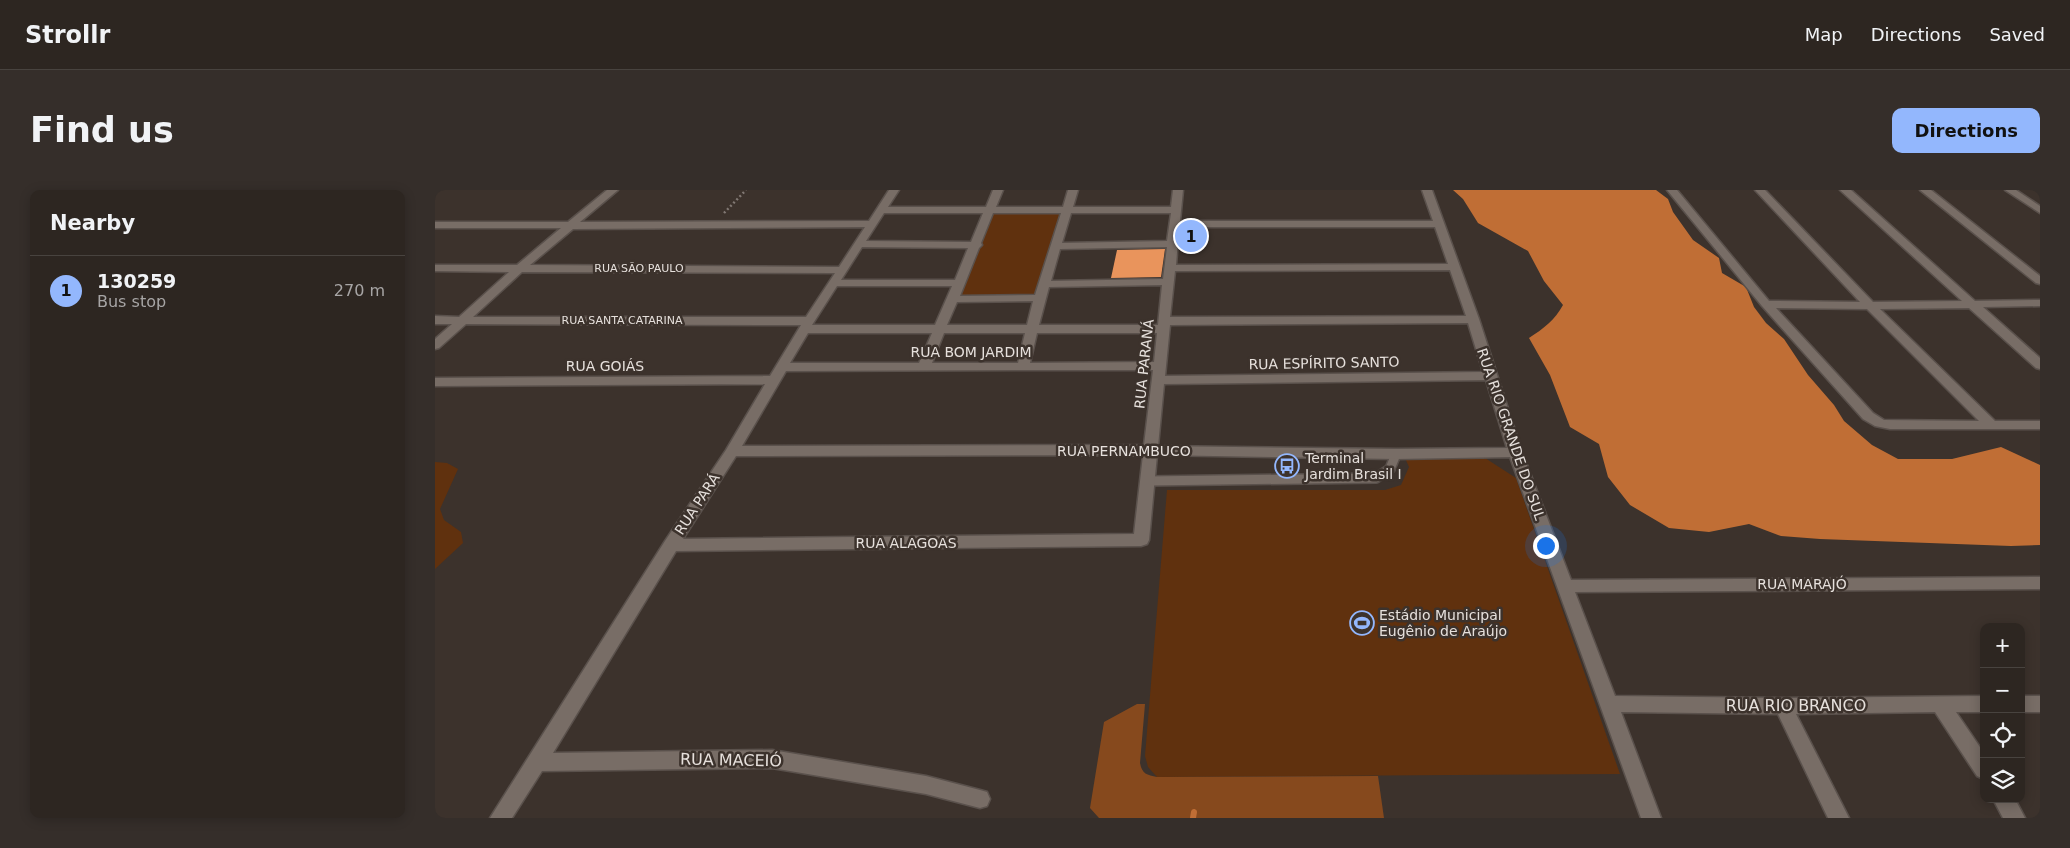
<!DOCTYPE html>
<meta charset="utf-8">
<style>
:root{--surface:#2d2621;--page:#352e2a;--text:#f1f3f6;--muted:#a7a5a5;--line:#48433f;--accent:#93b7fd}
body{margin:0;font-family:"DejaVu Sans",sans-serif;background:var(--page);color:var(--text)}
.controls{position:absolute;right:15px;bottom:15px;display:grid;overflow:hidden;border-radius:10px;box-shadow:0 2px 12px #0003}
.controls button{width:45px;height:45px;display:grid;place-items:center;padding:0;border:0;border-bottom:1px solid var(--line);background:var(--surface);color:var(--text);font:25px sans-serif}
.you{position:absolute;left:1110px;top:355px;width:18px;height:18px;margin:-12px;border:4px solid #fff;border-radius:50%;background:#1a73e8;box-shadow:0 0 0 8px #1a73e833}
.badge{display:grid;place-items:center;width:32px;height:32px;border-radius:50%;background:var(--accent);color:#111;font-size:16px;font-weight:700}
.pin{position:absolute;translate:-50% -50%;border:2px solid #fff;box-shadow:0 1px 5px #0006}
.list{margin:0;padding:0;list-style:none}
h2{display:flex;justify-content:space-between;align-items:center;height:65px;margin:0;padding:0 20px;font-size:21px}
h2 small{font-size:16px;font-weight:400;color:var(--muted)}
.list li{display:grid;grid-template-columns:32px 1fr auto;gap:15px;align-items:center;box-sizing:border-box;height:70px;padding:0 20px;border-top:1px solid var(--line)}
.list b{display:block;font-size:19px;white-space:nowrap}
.list p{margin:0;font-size:16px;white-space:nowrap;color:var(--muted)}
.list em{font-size:16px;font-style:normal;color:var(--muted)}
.icon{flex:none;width:28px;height:28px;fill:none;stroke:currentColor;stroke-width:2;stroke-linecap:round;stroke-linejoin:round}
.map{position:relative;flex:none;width:1605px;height:628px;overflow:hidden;border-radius:10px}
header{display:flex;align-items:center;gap:30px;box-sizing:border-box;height:70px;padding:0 25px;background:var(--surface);border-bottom:1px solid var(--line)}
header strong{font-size:24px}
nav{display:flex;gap:28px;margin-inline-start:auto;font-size:18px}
.intro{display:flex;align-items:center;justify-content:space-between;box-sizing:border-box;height:120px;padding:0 30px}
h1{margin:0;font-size:35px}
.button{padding:12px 22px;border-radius:10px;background:var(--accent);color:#111;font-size:18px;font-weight:700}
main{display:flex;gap:30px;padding:0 30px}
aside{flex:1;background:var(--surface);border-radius:10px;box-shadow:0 2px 12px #0003}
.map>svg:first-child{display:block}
</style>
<header>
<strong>Strollr</strong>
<nav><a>Map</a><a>Directions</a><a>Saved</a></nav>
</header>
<div class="intro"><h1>Find us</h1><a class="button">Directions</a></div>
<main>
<aside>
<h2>Nearby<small></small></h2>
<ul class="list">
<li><span class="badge">1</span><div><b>130259</b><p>Bus stop</p></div><em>270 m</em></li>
</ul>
</aside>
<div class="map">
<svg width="1605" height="628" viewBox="0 0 1605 628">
<rect width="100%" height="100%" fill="#3c322c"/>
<!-- green -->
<path fill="#60310e" d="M554,23H626L601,106L517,108Z
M970,268H1050L1081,288L1185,584L722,587L713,577L710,566L732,300H950L966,295L974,277Z
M0,272L12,273L23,279L5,319L9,330L26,342L28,353L0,379Z"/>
<!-- forest -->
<path fill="#86491d" d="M702,514H710L705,573C707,584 712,585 722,587L943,586L949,628H664L655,618L669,532Z"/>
<!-- water -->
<path fill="#c06e35" d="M1018,0H1221L1233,9L1238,22L1258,50L1284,68L1287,83L1311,97L1319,117L1331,133L1349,149L1373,185L1399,215L1409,231L1437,255L1463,269H1517L1566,257L1605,275V355L1576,356L1385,349L1346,346L1314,334L1274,342L1234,338L1195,315L1173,287L1164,254L1135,237L1115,185L1094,148C1108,139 1120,130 1128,115L1109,91L1093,61L1043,33L1028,9Z"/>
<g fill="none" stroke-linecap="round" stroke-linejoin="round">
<!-- stream -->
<path stroke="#c06e35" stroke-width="6" d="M758,628L759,622"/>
</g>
<!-- building -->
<path fill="#e9945c" d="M730,59L726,87L676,88L682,60Z"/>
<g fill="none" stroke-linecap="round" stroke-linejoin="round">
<!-- lane casing -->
<g stroke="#5a514c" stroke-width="12">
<path id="lane" d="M712,291L941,288L955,279L961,264"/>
</g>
<!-- street casing -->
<g stroke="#5a514c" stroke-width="3">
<path id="street" d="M172,0H183L145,32L434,31L454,0H464L453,17H551L558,0H568L561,17H628L633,0H643L638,17H736L738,0H748L745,31H998L987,0H997L1044,129L1087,262L1136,390L1605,387V399L1140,402L1180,506L1348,508L1549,506V522H1521L1549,563V589L1542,586L1500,522L1361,524L1414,628H1393L1343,524L1186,522L1226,628H1206L1075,267L961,269L722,265L714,350L712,354L706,356L241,361L118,563L337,560L491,586L545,600L552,602L555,609L552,616L545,618L491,604L337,578L107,581L77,628H55L230,351L291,260L330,194L0,196V188L335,186L366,135L31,134L4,158L0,159V149L17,134H0V126L24,127L74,82L0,81V75H82L126,38H0V32H133ZM449,23H548L536,52L431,51ZM558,23H626L600,105L525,106L544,58L547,55L546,53ZM636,23H736L732,51L627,53ZM430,37L404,77L95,75L138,39ZM744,37H1000L1013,74L741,75ZM427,57L533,58L520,90H406ZM732,57L728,89L616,91L625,59ZM1015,80L1031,126L735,127L740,81ZM87,82L400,83L371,127H38ZM727,95L723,135H604L614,97ZM402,96H517L500,135H377ZM598,111L592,135H512L522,112ZM1033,133L1048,182L730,186L735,135ZM373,143H497L484,173H355ZM509,143H590L583,173H497ZM602,143H722L719,172L595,173ZM585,180H718L709,255L307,256L351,181ZM1051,190L1072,258L961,259L723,256L729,194ZM708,265L699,344L248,349L301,266Z
M1232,0H1242L1334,111L1425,112L1320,0H1330L1438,112L1527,111L1405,0H1416L1540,111L1605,110V116L1548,117L1605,168V179L1601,178L1534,118L1445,119L1560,231H1605V239H1455L1440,236L1428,229L1327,116ZM1341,118L1432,119L1544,231L1449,230L1438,223Z
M1485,0H1496L1605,86V94L1601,93Z
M1570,0H1581L1605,16V23Z
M1586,506H1605V522H1586Z
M1558,609H1580L1590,628H1568Z"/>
</g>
<!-- path -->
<path stroke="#817873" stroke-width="2.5" stroke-dasharray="2 2.5" stroke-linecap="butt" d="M289,23L311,0"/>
<!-- lane -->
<use href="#lane" stroke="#786d66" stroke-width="9"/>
<!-- street -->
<use href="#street" fill="#786d66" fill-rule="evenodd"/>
</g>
<!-- icons -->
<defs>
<g id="bus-ring" transform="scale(1.25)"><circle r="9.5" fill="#3c322c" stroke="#93b7fd" stroke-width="1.5"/><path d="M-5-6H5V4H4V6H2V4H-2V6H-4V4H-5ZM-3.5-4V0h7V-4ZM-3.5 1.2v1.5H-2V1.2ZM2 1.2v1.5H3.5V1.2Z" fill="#93b7fd"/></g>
<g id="stadium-ring" transform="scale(1.25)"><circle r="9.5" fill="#3c322c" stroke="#93b7fd" stroke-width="1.5"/><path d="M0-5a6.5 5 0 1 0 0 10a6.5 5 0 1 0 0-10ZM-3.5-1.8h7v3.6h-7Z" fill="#93b7fd"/></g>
</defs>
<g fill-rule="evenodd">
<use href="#bus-ring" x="852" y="276"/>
<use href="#stadium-ring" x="927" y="433"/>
</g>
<g text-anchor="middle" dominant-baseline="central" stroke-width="5" stroke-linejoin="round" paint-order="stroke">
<!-- far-street labels -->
<g font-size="11" fill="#e6e0dc" stroke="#3c322c">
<text x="204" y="78">RUA SÃO PAULO</text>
<text x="187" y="130">RUA SANTA CATARINA</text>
</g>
<!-- street labels -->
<g font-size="14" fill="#e6e0dc" stroke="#3c322c">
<text x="536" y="162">RUA BOM JARDIM</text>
<text transform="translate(889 173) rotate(-1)">RUA ESPÍRITO SANTO</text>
<text transform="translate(709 174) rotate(-84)">RUA PARANÁ</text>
<text x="170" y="176">RUA GOIÁS</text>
<text transform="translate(1076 244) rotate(71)">RUA RIO GRANDE DO SUL</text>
<text x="689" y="261">RUA PERNAMBUCO</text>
<text transform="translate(262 314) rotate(-57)">RUA PARÁ</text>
<text x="471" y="353">RUA ALAGOAS</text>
<text x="1367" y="394">RUA MARAJÓ</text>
</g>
<!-- poi labels -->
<g font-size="14" fill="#e6e0dc" stroke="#3c322c" text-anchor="start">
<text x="870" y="268">Terminal<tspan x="870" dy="16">Jardim Brasil I</tspan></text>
<text x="944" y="425">Estádio Municipal<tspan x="944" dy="16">Eugênio de Araújo</tspan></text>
</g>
<!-- near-street labels -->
<g font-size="16" fill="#e6e0dc" stroke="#3c322c">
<text x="1361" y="515">RUA RIO BRANCO</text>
<text transform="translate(296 570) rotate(1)">RUA MACEIÓ</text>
</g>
</g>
</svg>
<div class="controls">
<button>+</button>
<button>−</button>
<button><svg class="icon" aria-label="locate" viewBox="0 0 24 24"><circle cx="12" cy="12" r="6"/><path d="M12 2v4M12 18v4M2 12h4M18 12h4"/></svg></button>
<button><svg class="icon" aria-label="layers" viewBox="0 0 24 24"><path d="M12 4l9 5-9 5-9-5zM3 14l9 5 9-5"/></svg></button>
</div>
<div class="you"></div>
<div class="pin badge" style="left:756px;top:46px">1</div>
</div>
</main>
